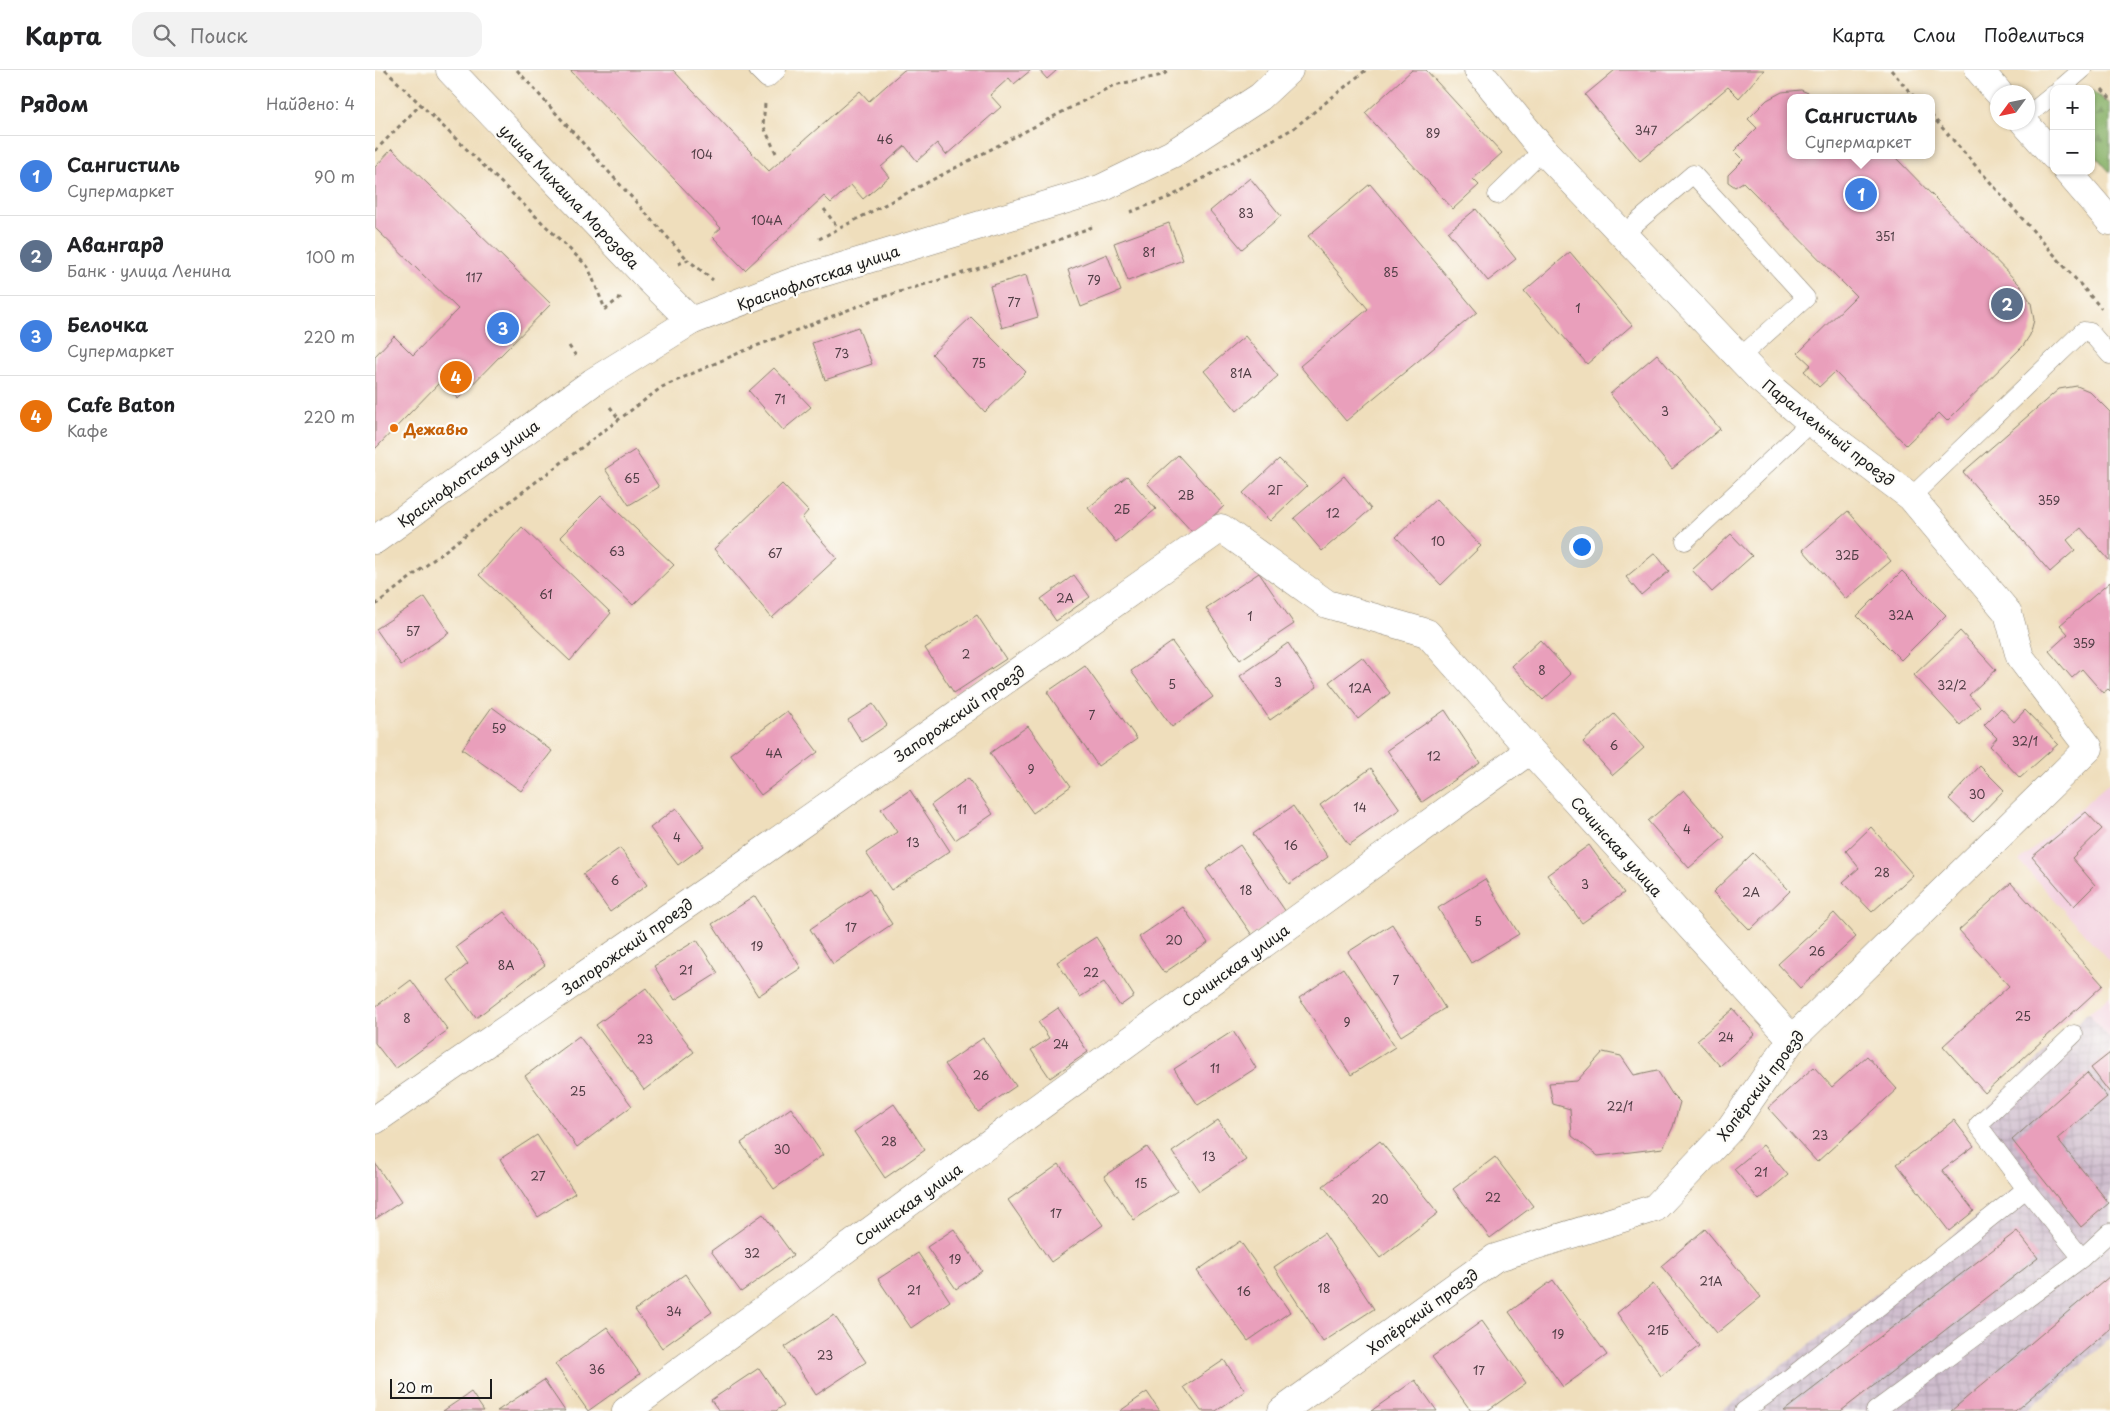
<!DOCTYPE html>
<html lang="ru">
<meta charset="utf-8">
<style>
:root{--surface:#fff;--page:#f2f2f2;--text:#202124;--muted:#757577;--line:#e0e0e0;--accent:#ea580c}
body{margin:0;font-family:"Playpen Sans",sans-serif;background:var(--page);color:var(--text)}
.controls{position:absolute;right:15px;top:15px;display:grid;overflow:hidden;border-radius:10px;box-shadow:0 1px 4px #0004}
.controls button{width:45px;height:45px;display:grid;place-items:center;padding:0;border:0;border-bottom:1px solid var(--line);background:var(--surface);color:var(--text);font:25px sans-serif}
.compass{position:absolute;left:1615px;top:15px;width:45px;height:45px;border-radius:50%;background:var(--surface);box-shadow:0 1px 4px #0004;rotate:237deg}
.scale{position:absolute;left:15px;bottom:12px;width:102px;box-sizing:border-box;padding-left:5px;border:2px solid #1c1c1c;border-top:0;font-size:14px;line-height:18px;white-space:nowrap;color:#1c1c1c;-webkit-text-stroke:4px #fdfcf7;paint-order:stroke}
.you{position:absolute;left:1206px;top:476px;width:18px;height:18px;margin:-12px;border:4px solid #fff;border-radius:50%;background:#1a73e8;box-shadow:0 0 0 8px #1a73e833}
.badge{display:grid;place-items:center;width:32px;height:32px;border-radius:50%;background:var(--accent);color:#fff;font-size:16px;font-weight:700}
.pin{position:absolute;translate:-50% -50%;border:2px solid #fff;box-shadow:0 1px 5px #0006}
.popup{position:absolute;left:1412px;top:24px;width:148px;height:65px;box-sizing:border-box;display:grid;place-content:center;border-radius:10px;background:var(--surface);filter:drop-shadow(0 1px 4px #0005);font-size:16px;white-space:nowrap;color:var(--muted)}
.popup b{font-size:19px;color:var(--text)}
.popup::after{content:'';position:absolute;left:50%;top:100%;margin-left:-10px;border:10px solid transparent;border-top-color:var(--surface)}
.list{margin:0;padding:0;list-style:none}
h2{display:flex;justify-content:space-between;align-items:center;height:65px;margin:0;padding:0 20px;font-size:21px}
h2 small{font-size:16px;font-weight:400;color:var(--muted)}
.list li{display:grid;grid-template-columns:32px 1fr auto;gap:15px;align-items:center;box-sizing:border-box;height:80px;padding:0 20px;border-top:1px solid var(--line)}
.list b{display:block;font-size:19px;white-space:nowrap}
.list p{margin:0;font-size:16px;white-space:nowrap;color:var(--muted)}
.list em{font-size:16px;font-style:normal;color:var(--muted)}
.icon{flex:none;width:28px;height:28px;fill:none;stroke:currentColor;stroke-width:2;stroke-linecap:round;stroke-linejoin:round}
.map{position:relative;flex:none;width:1735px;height:1341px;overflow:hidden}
header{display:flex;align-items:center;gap:30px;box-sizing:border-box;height:70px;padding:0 25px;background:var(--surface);border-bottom:1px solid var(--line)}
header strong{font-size:24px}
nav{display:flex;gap:28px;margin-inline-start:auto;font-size:18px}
.search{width:350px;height:45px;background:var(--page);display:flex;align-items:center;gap:12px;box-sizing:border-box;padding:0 18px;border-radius:15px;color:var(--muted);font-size:19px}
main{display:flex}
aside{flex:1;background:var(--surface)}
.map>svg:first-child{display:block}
</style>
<header>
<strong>Карта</strong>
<div class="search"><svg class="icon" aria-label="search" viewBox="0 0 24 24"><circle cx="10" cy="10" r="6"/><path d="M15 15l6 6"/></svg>Поиск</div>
<nav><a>Карта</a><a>Слои</a><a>Поделиться</a></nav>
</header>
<main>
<aside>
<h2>Рядом<small>Найдено: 4</small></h2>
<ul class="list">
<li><span class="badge" style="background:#3f7fe0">1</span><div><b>Сангистиль</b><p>Супермаркет</p></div><em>90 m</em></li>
<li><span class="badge" style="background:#5c6f8a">2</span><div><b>Авангард</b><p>Банк · улица Ленина</p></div><em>100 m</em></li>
<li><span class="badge" style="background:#3f7fe0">3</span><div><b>Белочка</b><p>Супермаркет</p></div><em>220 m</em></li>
<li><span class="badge" style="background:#e8710a">4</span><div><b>Cafe Baton</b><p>Кафе</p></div><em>220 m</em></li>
</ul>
</aside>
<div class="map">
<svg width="1735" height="1341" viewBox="0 0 1735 1341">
<defs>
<pattern id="industrial-grid" width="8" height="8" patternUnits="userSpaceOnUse" patternTransform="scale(1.25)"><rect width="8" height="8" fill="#cfbdce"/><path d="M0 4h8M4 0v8" fill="none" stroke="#b1a2b0"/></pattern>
<pattern id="forest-firs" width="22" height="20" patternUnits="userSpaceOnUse" patternTransform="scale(1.25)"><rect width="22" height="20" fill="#87b168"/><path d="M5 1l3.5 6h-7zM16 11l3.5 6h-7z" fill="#6e8f55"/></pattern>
</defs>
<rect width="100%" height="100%" fill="#fdfcf7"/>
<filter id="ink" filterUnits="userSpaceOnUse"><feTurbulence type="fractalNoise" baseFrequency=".02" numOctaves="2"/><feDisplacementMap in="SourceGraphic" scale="10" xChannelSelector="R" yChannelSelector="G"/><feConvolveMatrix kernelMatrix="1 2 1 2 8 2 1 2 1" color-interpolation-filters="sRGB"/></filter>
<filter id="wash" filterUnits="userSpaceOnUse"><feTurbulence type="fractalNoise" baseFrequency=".0096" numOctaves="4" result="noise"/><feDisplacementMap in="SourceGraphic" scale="20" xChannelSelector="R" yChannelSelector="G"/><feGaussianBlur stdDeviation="1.12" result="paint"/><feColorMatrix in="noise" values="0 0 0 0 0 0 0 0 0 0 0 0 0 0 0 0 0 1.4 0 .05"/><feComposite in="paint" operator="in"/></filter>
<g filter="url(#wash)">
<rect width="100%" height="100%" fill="#efdebc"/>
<!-- built -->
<path fill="#f3cfdf" d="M1735,712V892L1644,791Z
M1735,925V969L1713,943Z"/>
<!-- industrial -->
<path fill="url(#industrial-grid)" d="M1713,943L1735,969V1269L1652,1341H1347L1642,1117L1596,1052Z"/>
<!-- forest -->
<path fill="url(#forest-firs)" stroke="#526642" d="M1716,20L1735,34V102L1716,81Z"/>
<g id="blocks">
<!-- building -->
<path fill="#e99fbb" d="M195,0H298L394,101L485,21L494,31L529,0H656L639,14L634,8L615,25L626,37L571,85L562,73L542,91L530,76L506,97L514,107L488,129L476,115L456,133L449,126L370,200L337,166L346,158Z
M664,0H682L672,9Z
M1037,0H1051L1127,83L1098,109L1104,115L1078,139L990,43Z
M1240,0H1389L1364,28L1353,17L1265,91L1210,25Z
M1426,20L1445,28H1416V85H1518L1646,216L1656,233L1659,250L1655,265L1648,276L1572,351L1564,343L1531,375L1460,302L1444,317L1429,301L1436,295L1423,283L1481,226L1368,112L1360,117L1353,112V105L1368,90L1359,81L1382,58L1373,49L1392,30L1407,22Z
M17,79L176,234L83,329L65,312L0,379V286L19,266L38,285L83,239L0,158V97Z
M875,108L906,146L867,179L835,141Z
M995,114L1102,242L971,351L925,296L993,239L933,166Z
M1101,139L1141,189L1113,211L1073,162Z
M794,153L808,190L753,211L739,173Z
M1195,182L1257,255L1212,294L1149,221Z
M732,184L746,221L706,237L693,200Z
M651,205L663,247L627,258L615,216Z
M596,247L651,302L610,342L557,284Z
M483,257L497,294L450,310L437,273Z
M870,266L903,306L862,341L829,301Z
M1282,284L1345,359L1297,399L1235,324Z
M399,298L436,337L408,360L374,321Z
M1702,316L1714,321L1735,342V491L1706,458L1692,470L1700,480L1675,502L1588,402L1684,319Z
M260,380L284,417L254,435L230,399Z
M803,385L849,436L819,464L772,413Z
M904,389L932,416L895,451L868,423Z
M752,406L781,439L741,472L713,438Z
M969,406L996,439L947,481L919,448Z
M407,414L433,441L427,448L462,488L397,548L339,479Z
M226,426L299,495L258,535L185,467Z
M1061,429L1106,476L1066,515L1021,467Z
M1473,441L1516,491L1471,529L1428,480Z
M147,457L236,543L195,591L104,505Z
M1356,464L1377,486L1337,522L1317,500Z
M1280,483L1294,501L1266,525L1251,507Z
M1527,501L1571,545L1526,590L1482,546Z
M884,503L919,554L865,590L831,538Z
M699,505L715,527L681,551L666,529Z
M1735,512V621L1733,619L1728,623L1707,599L1697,608L1674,581L1693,564L1685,555Z
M50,527L74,563L26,595L1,559Z
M602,545L631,589L579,623L550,578Z
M1585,561L1621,600L1594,625L1605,637L1585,655L1539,605Z
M1165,570L1196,604L1168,630L1137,596Z
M797,572L838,627L797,657L756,601Z
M913,573L942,617L895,650L865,606Z
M987,587L1015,623L983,649L954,612Z
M710,596L762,669L723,696L672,622Z
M498,634L512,655L487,672L473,650Z
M117,637L177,681L146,721L87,679Z
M1626,638L1639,652L1650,640L1683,674L1645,708L1615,676L1622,668L1609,655Z
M1070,640L1105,693L1047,732L1012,680Z
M412,641L443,682L386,725L355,684Z
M1239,644L1269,678L1238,705L1208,672Z
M653,656L696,716L658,743L615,683Z
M1605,696L1629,720L1598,752L1574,729Z
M996,698L1025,739L974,775L945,735Z
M593,708L618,744L580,770L556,735Z
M535,720L575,781L516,820L491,783L522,762L506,739Z
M1309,720L1350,767L1314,798L1273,751Z
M918,736L953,787L914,814L878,764Z
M301,738L329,776L303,795L275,758Z
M1711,742L1727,759L1697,788L1720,815L1699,836L1657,787Z
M1496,757L1538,805L1497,842L1468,812L1484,798L1471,781Z
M865,775L911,842L877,865L831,799Z
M1214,775L1249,823L1207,853L1172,805Z
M245,778L272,815L235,842L208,804Z
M1378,783L1415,821L1375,860L1338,822Z
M1110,809L1144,864L1096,893L1063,838Z
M1636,813L1728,915L1610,1023L1568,976L1634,916L1584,860Z
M494,819L517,854L458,894L435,859Z
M380,826L426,898L383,926L337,854Z
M808,837L833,873L789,903L764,867Z
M129,842L170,895L101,948L73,910L93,894L81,877Z
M1459,843L1481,867L1425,918L1403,894Z
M1017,854L1070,938L1026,966L973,882Z
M721,867L759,926L745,936L729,912L705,927L682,892Z
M322,870L343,903L300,930L279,896Z
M968,898L1020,977L976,1005L924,928Z
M36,910L73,960L20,999L0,973V937Z
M271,918L319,982L269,1020L221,955Z
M683,938L713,982L675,1008L656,980L674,968L663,952Z
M1358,939L1380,964L1345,996L1322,970Z
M858,961L881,998L823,1035L799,999Z
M204,966L257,1036L202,1077L150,1006Z
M608,968L641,1016L603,1042L570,994Z
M1228,982L1246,986L1259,1005L1282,1000L1297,1024L1305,1032L1298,1057L1288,1078L1223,1086L1197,1066L1195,1039L1178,1034L1174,1013L1202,1011Z
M1735,983V1023L1716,998Z
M1492,986L1522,1019L1442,1092L1393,1038L1439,997L1457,1017Z
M1712,1003L1732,1027L1682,1069L1734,1133L1706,1157L1637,1070Z
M519,1034L550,1080L510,1108L479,1062Z
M416,1038L448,1085L399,1119L366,1073Z
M843,1050L871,1090L824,1121L797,1082Z
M1579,1050L1599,1076L1567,1100L1599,1141L1574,1161L1522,1094Z
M162,1065L200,1123L163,1147L125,1089Z
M1005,1071L1063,1143L1005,1188L948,1116Z
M1388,1075L1413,1105L1384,1130L1359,1099Z
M772,1077L802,1121L759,1150L729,1106Z
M1120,1087L1158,1136L1115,1168L1078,1119Z
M0,1093L26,1132L0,1149Z
M684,1094L728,1155L676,1192L633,1130Z
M388,1144L418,1185L366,1222L336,1181Z
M579,1159L607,1201L581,1219L552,1177Z
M1330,1159L1386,1227L1342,1263L1286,1196Z
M1642,1161L1663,1188L1466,1341H1409Z
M949,1163L999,1239L948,1272L899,1197Z
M865,1171L915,1242L873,1271L822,1201Z
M543,1183L575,1231L536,1258L503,1209Z
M310,1204L337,1242L287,1278L260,1240Z
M1735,1206V1259L1640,1341H1576Z
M1178,1210L1232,1285L1188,1317L1134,1242Z
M1278,1214L1324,1276L1286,1306L1242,1243Z
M459,1245L491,1292L441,1325L410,1277Z
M1107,1251L1151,1313L1112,1341H1096L1057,1287Z
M232,1257L265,1304L213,1341L180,1294Z
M849,1290L870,1321L841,1341H826L809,1317Z
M384,1298L409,1335L401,1341H344L336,1330Z
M169,1310L190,1341H122Z
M1040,1310L1062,1341H996Z
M96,1322L109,1341H68Z
M772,1322L785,1341H745Z"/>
</g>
</g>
<g filter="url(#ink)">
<use href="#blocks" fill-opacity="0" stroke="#867d6c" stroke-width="1"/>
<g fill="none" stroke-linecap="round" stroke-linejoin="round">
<!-- service casing -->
<g stroke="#867d6c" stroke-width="19">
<path id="service" d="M383,0L392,9L402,0
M1685,19L1707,0
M1652,46L1679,24
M1122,125L1168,80
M1247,165L1318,104L1431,228L1364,288
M1536,427L1708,261L1715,262L1735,285
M1310,471L1436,352
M1651,1119L1603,1055L1699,964
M1369,1341L1412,1310L1651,1119L1707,1188
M1500,1341L1707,1188L1735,1162"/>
</g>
<!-- minor casing -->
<g stroke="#867d6c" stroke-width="29">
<path id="minor" d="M75,0L273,208L316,251
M0,1050L343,813L846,458L952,534L1052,563L1155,680L1417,969
M251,1341L642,1053L1155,680
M907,1341L1120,1188L1280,1138L1354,1060L1417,969L1714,678L1645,587L1633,543L1536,427L1436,352L1383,307L1168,80L1103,0"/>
</g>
<!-- tertiary casing -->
<g stroke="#867d6c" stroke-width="29">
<path id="tertiary" d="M0,470L218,312L316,251L420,211L725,119L797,84L885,27L914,0"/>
</g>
<!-- secondary casing -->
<g stroke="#867d6c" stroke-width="29">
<path id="secondary" d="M1604,0L1623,22
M1649,52L1679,86
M1692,101L1735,151"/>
</g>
<!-- path -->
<path stroke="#867d6c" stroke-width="3" stroke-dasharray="4 4" stroke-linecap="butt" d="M10,0L213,197L230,239L248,226
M142,0L313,190
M1516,0L1540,28
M1727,19L1735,28
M390,34L388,55L401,83
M1556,45L1726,238
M0,81L45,35
M449,139L463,158
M755,142L795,127L919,58L991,0
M444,169L739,15L788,5L794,0
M303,194L313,190L338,210
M194,276L201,286
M235,337L244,349
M0,535L93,463L287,317L366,282L501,229L631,190L717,157"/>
<!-- service -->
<use href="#service" stroke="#fff" stroke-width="18"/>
<!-- minor -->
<use href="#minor" stroke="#fff" stroke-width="28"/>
<!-- tertiary -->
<use href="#tertiary" stroke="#fff" stroke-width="28"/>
<!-- secondary -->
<use href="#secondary" stroke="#fff" stroke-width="28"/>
</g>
</g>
<!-- markers -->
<circle fill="#e8710a" stroke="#fdfcf7" stroke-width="2" cx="19" cy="358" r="5"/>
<g text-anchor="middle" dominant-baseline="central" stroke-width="4.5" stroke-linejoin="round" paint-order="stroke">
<!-- number labels -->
<g font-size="12" fill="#4f3d44">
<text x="1271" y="60">347</text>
<text x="1058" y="63">89</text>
<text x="510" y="69">46</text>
<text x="327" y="84">104</text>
<text x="871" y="143">83</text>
<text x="392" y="150">104А</text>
<text x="1510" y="166">351</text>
<text x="774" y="182">81</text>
<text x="1016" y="202">85</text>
<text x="99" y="207">117</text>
<text x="719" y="210">79</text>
<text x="639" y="232">77</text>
<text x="1203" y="238">1</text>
<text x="467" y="283">73</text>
<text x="604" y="293">75</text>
<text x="866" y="303">81А</text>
<text x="405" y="329">71</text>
<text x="1290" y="341">3</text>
<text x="257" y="408">65</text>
<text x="900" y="420">2Г</text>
<text x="811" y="425">2В</text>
<text x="1674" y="430">359</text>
<text x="747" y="439">2Б</text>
<text x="958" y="443">12</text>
<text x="1063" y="471">10</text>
<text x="242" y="481">63</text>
<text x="400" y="483">67</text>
<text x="1472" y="485">32Б</text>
<text x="171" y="524">61</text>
<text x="690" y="528">2А</text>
<text x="1526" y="545">32А</text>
<text x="875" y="546">1</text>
<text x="38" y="561">57</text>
<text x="1709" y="573">359</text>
<text x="591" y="584">2</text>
<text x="1167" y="600">8</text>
<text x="903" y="612">3</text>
<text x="797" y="614">5</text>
<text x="1577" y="615">32/2</text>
<text x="985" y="618">12А</text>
<text x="717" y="645">7</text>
<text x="124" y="658">59</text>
<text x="1650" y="671">32/1</text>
<text x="1239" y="675">6</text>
<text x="399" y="683">4А</text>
<text x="1059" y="686">12</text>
<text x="656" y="699">9</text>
<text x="1602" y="724">30</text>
<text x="985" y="737">14</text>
<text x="587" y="739">11</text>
<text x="1312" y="759">4</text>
<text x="302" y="767">4</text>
<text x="538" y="772">13</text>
<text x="916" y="775">16</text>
<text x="1507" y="802">28</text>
<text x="240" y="810">6</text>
<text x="1210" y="814">3</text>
<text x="871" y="820">18</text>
<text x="1376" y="822">2А</text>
<text x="1103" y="851">5</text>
<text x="476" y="857">17</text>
<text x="799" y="870">20</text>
<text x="382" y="876">19</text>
<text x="1442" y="881">26</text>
<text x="131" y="895">8А</text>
<text x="311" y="900">21</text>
<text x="716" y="902">22</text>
<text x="1021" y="910">7</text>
<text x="1648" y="946">25</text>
<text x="32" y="948">8</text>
<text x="972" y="952">9</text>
<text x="1351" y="967">24</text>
<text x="270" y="969">23</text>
<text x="686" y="974">24</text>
<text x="840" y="998">11</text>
<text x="606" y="1005">26</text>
<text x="203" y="1021">25</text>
<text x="1245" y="1036">22/1</text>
<text x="1445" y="1065">23</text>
<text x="514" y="1071">28</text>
<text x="407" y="1079">30</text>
<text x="834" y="1086">13</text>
<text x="1386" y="1102">21</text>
<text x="163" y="1106">27</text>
<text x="766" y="1113">15</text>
<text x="1118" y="1127">22</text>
<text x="1005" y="1129">20</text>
<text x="681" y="1143">17</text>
<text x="377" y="1183">32</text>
<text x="580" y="1189">19</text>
<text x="1336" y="1211">21А</text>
<text x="949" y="1218">18</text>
<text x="539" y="1220">21</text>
<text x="869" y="1221">16</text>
<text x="299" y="1241">34</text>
<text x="1283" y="1260">21Б</text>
<text x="1183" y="1264">19</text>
<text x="450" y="1285">23</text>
<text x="222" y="1299">36</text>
<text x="1104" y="1300">17</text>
</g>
<!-- street labels -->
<g font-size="15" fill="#1c1c1c" stroke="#fdfcf7">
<text transform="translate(195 126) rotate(46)">улица Михаила Морозова</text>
<text transform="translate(443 207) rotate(-19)">Краснофлотская улица</text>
<text transform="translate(1454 362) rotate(38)">Параллельный проезд</text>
<text transform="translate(93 403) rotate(-36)">Краснофлотская улица</text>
<text transform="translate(584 643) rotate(-35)">Запорожский проезд</text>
<text transform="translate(1242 776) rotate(48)">Сочинская улица</text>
<text transform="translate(252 876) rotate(-35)">Запорожский проезд</text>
<text transform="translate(860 895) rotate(-36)">Сочинская улица</text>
<text transform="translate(1385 1015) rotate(-53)">Хопёрский проезд</text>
<text transform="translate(533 1134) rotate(-36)">Сочинская улица</text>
<text transform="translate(1047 1241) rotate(-36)">Хопёрский проезд</text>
</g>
<!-- food labels -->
<g font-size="15" font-weight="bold" fill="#c56008" stroke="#fdfcf7" text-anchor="start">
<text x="29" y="358">Дежавю</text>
</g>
</g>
</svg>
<div class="controls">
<button>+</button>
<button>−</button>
</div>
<svg class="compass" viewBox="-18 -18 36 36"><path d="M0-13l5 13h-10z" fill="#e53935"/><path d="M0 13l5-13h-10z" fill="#757577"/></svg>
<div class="scale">20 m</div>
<div class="you"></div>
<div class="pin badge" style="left:1486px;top:124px;background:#3f7fe0">1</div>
<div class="popup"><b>Сангистиль</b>Супермаркет</div>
<div class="pin badge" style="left:1632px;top:234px;background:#5c6f8a">2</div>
<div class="pin badge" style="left:128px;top:258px;background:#3f7fe0">3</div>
<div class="pin badge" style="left:81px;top:307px;background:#e8710a">4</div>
</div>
</main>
